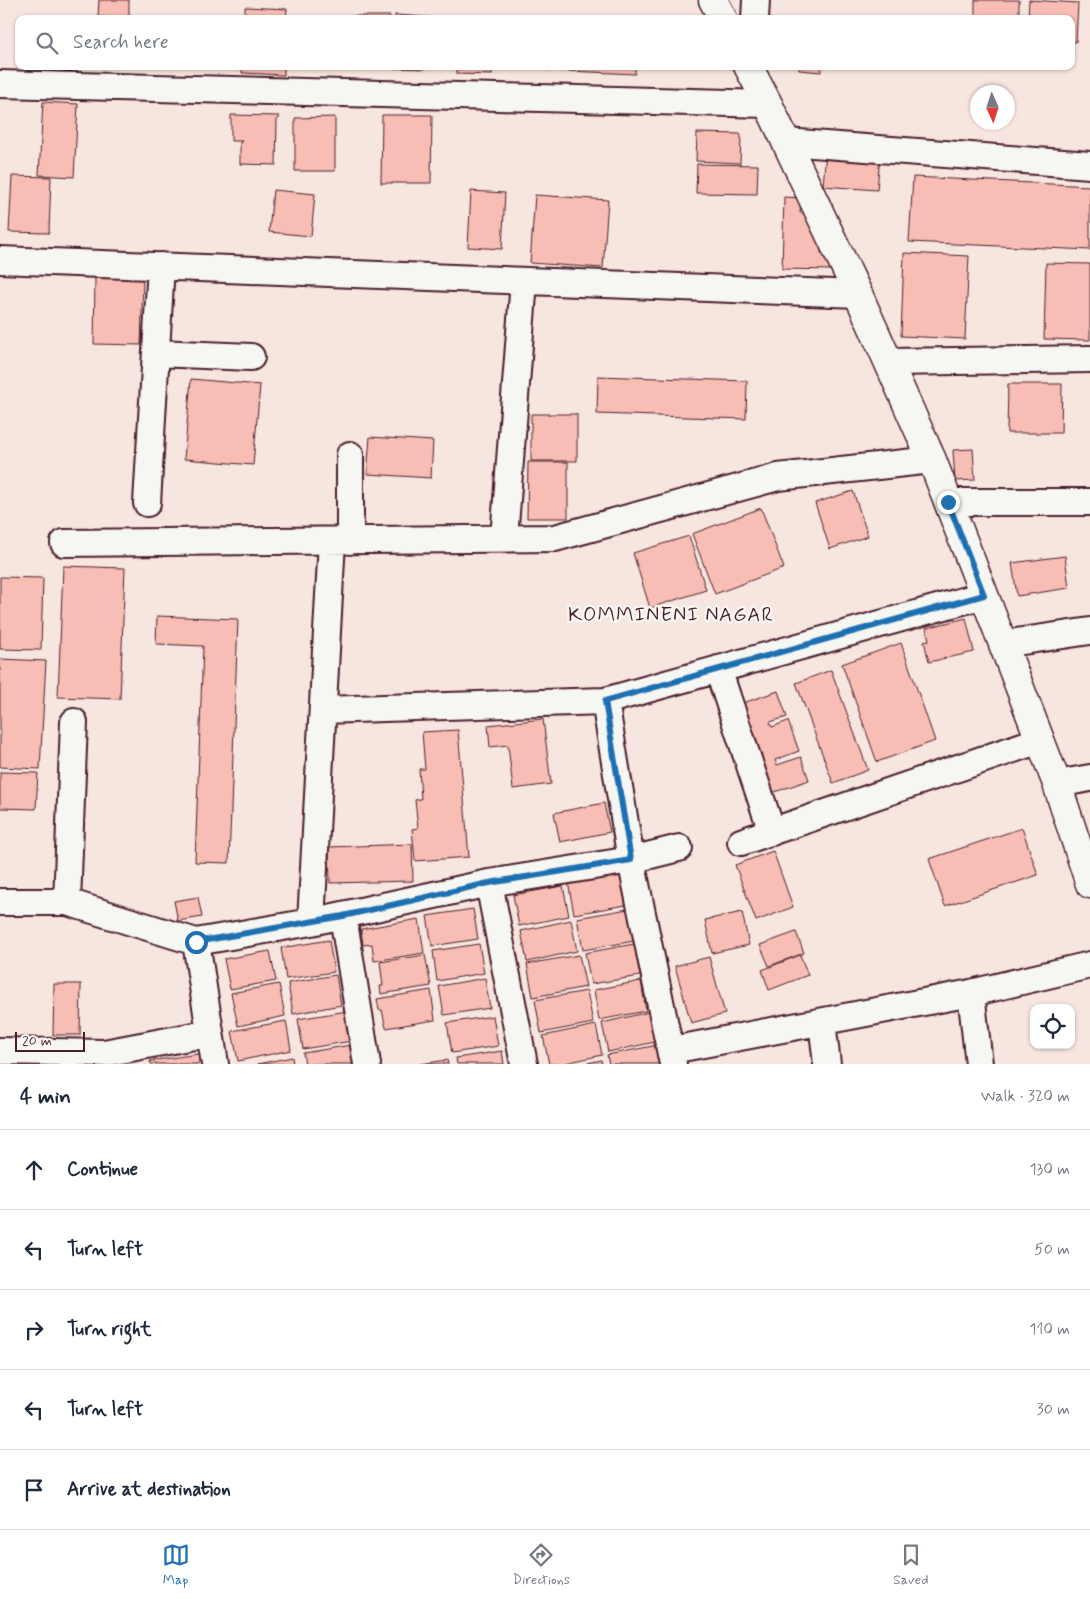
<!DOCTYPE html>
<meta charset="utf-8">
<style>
:root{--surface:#fff;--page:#f6f6f7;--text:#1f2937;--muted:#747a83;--line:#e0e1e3;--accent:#1f6fb2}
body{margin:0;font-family:Mynerve,sans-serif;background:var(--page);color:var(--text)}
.controls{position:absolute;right:15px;bottom:15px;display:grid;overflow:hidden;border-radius:10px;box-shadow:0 1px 4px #0004}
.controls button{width:45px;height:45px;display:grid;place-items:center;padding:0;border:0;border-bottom:1px solid var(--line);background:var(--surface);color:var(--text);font:25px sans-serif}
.compass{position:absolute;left:970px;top:85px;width:45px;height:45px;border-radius:50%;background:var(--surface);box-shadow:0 1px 4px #0004;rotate:177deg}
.scale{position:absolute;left:15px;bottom:12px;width:70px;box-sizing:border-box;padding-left:5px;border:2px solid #4a1f2b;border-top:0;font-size:14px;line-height:18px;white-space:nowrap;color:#4a1f2b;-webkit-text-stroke:4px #f6f6f2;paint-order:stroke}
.stop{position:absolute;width:15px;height:15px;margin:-11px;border:4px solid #1f6fb2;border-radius:50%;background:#fff}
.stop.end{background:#1f6fb2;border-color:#fff;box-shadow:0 1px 5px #0008}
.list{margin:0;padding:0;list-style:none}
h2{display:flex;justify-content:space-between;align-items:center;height:65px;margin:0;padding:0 20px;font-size:21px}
h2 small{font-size:16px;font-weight:400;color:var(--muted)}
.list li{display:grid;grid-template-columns:32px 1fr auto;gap:15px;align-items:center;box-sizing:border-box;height:80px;padding:0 20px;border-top:1px solid var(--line)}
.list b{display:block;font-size:19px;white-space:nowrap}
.list em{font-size:16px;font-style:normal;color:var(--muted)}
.icon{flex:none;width:28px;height:28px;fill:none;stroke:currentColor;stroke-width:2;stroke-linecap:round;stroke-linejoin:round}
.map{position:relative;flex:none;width:1090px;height:1064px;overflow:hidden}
.search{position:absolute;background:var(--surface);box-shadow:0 1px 4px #0004;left:15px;right:15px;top:15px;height:55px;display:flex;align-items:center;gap:12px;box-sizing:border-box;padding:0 18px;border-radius:10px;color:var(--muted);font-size:19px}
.sheet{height:465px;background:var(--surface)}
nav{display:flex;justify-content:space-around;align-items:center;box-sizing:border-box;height:70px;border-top:1px solid var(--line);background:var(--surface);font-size:14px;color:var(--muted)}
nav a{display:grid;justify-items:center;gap:2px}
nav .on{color:var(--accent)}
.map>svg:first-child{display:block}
</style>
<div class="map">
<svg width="1090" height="1064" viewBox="0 0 1090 1064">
<rect width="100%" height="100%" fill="#f7e5df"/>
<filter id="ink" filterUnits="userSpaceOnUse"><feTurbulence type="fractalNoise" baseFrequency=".02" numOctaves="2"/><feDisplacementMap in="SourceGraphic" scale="10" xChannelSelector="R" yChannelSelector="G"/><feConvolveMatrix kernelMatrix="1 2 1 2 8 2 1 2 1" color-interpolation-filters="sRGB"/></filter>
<g filter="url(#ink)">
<!-- building -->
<path fill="#f8bdb4" stroke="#4a1f2b" d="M99,0H129V18L98,17Z
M975,0H1019V19H975Z
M1029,0L1078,3L1076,42H1071V19H1028Z
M245,7L287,9L286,19H245Z
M395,15L427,17V19H395Z
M352,16H390V19H351Z
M457,17L492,18V19H457Z
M242,66H284V75L242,73Z
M367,66H389V68H367Z
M393,66H425V69L393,68Z
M457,66H492V75L457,74Z
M547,66H635V74L546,70Z
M799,66H821V72L799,70Z
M43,102L78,104L74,177L39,175Z
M231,115L279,116V119H277L276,165L240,164V142L242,141H231Z
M382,115H432L431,183H381Z
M335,117V171H295V118Z
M697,133L741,134L740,163L696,161Z
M826,151L880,156L877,190L823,186Z
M697,164L758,165L757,194L696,193Z
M12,176L51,177L49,233L9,232Z
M913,177L1090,186V250L909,242Z
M273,190L315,194L311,236L269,232Z
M471,191L505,193L502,249L468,247Z
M535,195L608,200L603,268L530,263Z
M784,197L801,198L800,213L816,214L815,236H822L821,253H833L832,270L782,269Z
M904,253L969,256L965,339L901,336Z
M1046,263L1090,264V340L1044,339Z
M95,278L143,279L141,345L94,344Z
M598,376L747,381L746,419L597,414Z
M191,379L260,385L253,465L184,459Z
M1008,384H1062L1061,433H1007Z
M531,414H577V461H531Z
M370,437L433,441L431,478L367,474Z
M973,449L975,480L955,481L953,450Z
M528,462H568V518H527Z
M853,491L868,536L830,549L815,503Z
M761,508L784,568L715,594L692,534Z
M689,536L706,590L650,608L633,553Z
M1065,556L1069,588L1017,596L1012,563Z
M63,566L125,568L120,699L58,697Z
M0,577L43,578L41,650L0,649Z
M157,616L238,619L229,863L195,862L203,646L156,644Z
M966,618L974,652L929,662L924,641L929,640L926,628Z
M901,643L935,741L877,762L842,664Z
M0,659L46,661L40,769L0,767Z
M831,670L868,770L833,783L796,683Z
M778,691L787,717L770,722L772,727L788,721L799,751L775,760L777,765L801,757L809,780L772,793L740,704Z
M543,719L551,784L513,789L508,745L490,747L488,725Z
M458,730L469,857L415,861L412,829L418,828L415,800L421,799L419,769H425L422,732Z
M0,772L38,773L36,809L0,808Z
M604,803L610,832L560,842L554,813Z
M1022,828L1038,875L945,906L929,859Z
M412,844L413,881L330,883L329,847Z
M773,851L793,907L756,921L735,865Z
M620,873L626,905L574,914L568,882Z
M563,886L569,916L519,926L513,895Z
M198,897L202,917L178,921L174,901Z
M473,909L478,939L432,946L427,916Z
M628,909L634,941L583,950L577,918Z
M742,912L749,945L712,953L705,920Z
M419,919L424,953L374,961L372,944L363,945L361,929Z
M571,920L577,951L527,962L521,931Z
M796,932L804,953L769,966L760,945Z
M329,940L334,972L286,979L281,948Z
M479,944L484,973L437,981L433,951Z
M634,944L640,976L591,984L585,953Z
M270,951L276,981L230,989L224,959Z
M425,955L431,986L381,994L380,986H383L380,962Z
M579,955L586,987L533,997L527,964Z
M800,955L808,975L769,990L762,970Z
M709,957L725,1014L691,1023L675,966Z
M336,975L341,1005L293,1014L288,983Z
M485,978L490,1008L444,1015L439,986Z
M641,981L646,1011L599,1020L594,990Z
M54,984H81L80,1035H53Z
M279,984L285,1016L238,1026L231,993Z
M431,990L435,1020L386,1028L382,1010H379L377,999Z
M587,991L593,1023L541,1033L535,1000Z
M347,1011L352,1041L303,1049L298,1019Z
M649,1012L655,1042L608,1052L602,1023Z
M493,1016L498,1046L452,1053L447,1023Z
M286,1021L291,1050L238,1061L232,1031Z
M596,1025L602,1055L561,1064H549L543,1036Z
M351,1045L354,1064H305L303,1053Z
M658,1045L662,1064H609L607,1055Z
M502,1051L504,1064H457L456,1058Z
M198,1054L199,1064H151L150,1061Z
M292,1057L293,1064H257Z
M447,1060L448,1064H420Z
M601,1060L602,1064H583Z"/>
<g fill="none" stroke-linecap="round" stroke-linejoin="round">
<!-- minor casing -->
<g stroke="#4a1f2b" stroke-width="30">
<path id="minor" d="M755,19L756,0
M0,84L768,104
M786,142L1090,165
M0,260L858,294
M156,353L251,357
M889,362L1090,359
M948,502H1090
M147,503L161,266
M504,538L524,281
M350,541V455
M64,543L555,538L778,477L932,460
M1003,644L1090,631
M718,669L772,832
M605,701L631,860L673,1064
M323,710L605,701L984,595
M1057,784L1090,778
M741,842L1040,740
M489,883L524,1064
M0,902H67L196,942L311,922L489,883L631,860L679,848
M67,902L74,722
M343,916L367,1064
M311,922L332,541
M196,942L215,1064
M971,993L979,1064
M822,1022L827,1064
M672,1050L971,993L1090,965
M0,1051L104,1053L210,1033"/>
</g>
<!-- tertiary casing -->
<g stroke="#4a1f2b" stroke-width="31">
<path id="tertiary" d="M713,0L723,19
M748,66L768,104L858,294L932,460L1057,784L1090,884"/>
</g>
<!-- minor -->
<use href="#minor" stroke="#f6f6f2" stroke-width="26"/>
<!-- tertiary -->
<use href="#tertiary" stroke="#f6f6f2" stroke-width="28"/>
</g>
</g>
<g fill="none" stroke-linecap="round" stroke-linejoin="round" filter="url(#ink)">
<!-- route -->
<path stroke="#1f6fb2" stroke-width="6" d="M196,942L343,916L489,883L631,860L605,701L984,595L948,502"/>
</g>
<g text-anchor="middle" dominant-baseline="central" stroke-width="5" stroke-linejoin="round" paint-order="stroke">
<!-- neighbourhood labels -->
<g font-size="20" letter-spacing="1" fill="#4a1f2b" stroke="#f6f6f2">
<text x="671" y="615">KOMMINENI NAGAR</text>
</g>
</g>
</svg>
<div class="controls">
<button><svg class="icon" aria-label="locate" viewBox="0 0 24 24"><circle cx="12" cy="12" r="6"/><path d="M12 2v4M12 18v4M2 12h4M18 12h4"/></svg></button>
</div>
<svg class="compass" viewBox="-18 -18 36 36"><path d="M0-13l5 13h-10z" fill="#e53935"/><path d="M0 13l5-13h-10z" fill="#747a83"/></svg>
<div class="scale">20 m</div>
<div class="stop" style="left:196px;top:942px"></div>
<div class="stop end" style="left:948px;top:502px"></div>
<div class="search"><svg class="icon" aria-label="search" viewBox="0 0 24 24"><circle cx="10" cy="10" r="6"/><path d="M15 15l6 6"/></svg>Search here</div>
</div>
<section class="sheet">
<h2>4 min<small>Walk · 320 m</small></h2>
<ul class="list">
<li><svg class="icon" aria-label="ahead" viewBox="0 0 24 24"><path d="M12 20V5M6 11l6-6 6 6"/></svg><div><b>Continue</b></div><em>130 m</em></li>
<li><svg class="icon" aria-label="left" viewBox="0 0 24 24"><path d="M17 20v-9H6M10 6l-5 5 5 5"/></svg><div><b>Turn left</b></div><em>50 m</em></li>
<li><svg class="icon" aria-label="right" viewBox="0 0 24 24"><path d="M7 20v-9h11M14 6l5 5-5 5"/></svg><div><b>Turn right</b></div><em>110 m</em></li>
<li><svg class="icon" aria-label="left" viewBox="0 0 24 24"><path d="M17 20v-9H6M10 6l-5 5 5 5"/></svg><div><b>Turn left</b></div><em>30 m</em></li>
<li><svg class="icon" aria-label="arrive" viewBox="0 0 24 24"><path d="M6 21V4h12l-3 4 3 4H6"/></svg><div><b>Arrive at destination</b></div></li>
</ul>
</section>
<nav>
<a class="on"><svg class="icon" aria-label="map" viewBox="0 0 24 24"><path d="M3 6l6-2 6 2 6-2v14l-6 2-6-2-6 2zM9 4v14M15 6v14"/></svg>Map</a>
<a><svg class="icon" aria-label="directions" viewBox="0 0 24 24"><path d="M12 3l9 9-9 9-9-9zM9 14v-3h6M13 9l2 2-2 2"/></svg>Directions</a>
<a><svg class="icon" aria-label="saved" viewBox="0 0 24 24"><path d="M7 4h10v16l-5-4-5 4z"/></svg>Saved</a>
</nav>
